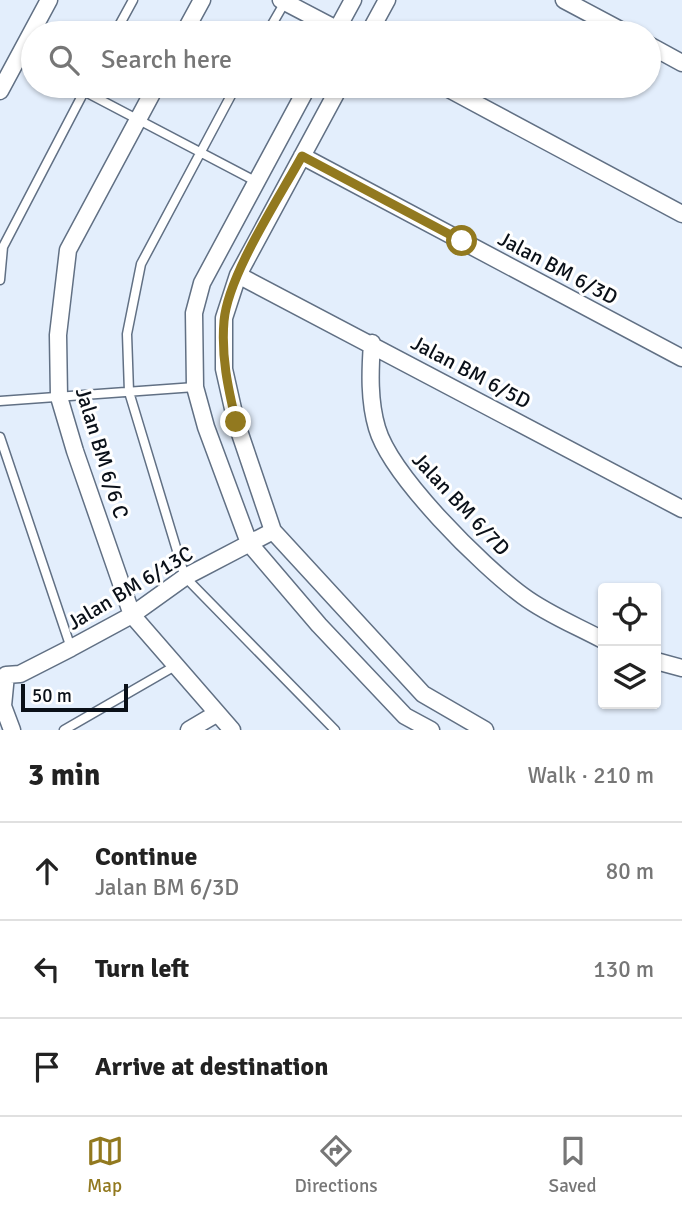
<!DOCTYPE html>
<meta charset="utf-8">
<style>
:root{--surface:#fff;--page:#f2f2f2;--text:#222;--muted:#767676;--line:#e0e0e0;--accent:#92791f}
body{margin:0;font-family:Signika,sans-serif;background:var(--page);color:var(--text)}
.controls{position:absolute;right:21px;bottom:21px;display:grid;overflow:hidden;border-radius:7px;box-shadow:0 2px 5px #0004}
.controls button{width:63px;height:63px;display:grid;place-items:center;padding:0;border:0;border-bottom:2px solid var(--line);background:var(--surface);color:var(--text);font:35px sans-serif}
.scale{position:absolute;left:21px;bottom:18px;width:107px;box-sizing:border-box;padding-left:7px;border:4px solid #0a1018;border-top:0;font-size:19px;line-height:24px;white-space:nowrap;color:#0a1018;-webkit-text-stroke:5px #fff;paint-order:stroke}
.stop{position:absolute;width:21px;height:21px;margin:-16px;border:5px solid #92791f;border-radius:50%;background:#fff}
.stop.end{background:#92791f;border-color:#fff;box-shadow:0 2px 7px #0008}
.list{margin:0;padding:0;list-style:none}
h2{display:flex;justify-content:space-between;align-items:center;height:91px;margin:0;padding:0 28px;font-size:30px}
h2 small{font-size:23px;font-weight:400;color:var(--muted)}
.list li{display:grid;grid-template-columns:46px 1fr auto;gap:21px;align-items:center;box-sizing:border-box;height:98px;padding:0 28px;border-top:2px solid var(--line)}
.list b{display:block;font-size:26px;white-space:nowrap}
.list p{margin:0;font-size:23px;white-space:nowrap;color:var(--muted)}
.list em{font-size:23px;font-style:normal;color:var(--muted)}
.icon{flex:none;width:38px;height:38px;fill:none;stroke:currentColor;stroke-width:2;stroke-linecap:round;stroke-linejoin:round}
.map{position:relative;flex:none;width:682px;height:730px;overflow:hidden}
.search{position:absolute;background:var(--surface);box-shadow:0 2px 5px #0004;left:21px;right:21px;top:21px;height:77px;display:flex;align-items:center;gap:18px;box-sizing:border-box;padding:0 24px;border-radius:38px;color:var(--muted);font-size:26px}
.sheet{height:385px;background:var(--surface)}
nav{display:flex;justify-content:space-around;align-items:center;box-sizing:border-box;height:98px;border-top:2px solid var(--line);background:var(--surface);font-size:19px;color:var(--muted)}
nav a{display:grid;justify-items:center;gap:4px}
nav .on{color:var(--accent)}
.map>svg:first-child{display:block}
</style>
<div class="map">
<svg width="682" height="730" viewBox="0 0 682 730">
<rect width="100%" height="100%" fill="#e3eefc"/>
<g fill="none" stroke-linecap="round" stroke-linejoin="round">
<!-- service casing -->
<g stroke="#617084" stroke-width="11">
<path id="service" d="M115,33L133,0
M267,33L285,2
M19,57L33,64
M74,86L257,182
M236,86L141,264L127,334L129,392L185,577L335,730
M0,280L3,247L87,86
M0,401L195,387
M0,437L71,648
M64,730L175,666"/>
</g>
<!-- minor casing -->
<g stroke="#617084" stroke-width="19">
<path id="minor" d="M281,0L344,33
M564,0L626,33
M184,33L202,0
M335,33L353,0
M369,33L387,0
M649,45L682,63
M156,86L68,250L58,335L59,397L75,451L132,615L232,730
M308,86L202,283L194,313L195,387L206,427L249,543L319,625L405,716L431,730
M340,86L238,275L224,318V369L236,422L273,531L423,694L485,730
M443,86L682,214
M0,91L49,0
M302,156L682,358
M238,275L682,509
M372,343C370,372 369,401 377,428C391,476 482,566 523,596C547,614 577,626 603,640
M656,661L682,668
M6,675L20,674L71,648L132,615L185,577L273,531
M6,675L3,706L12,730
M189,730L216,714"/>
</g>
<!-- service -->
<use href="#service" stroke="#fff" stroke-width="8"/>
<!-- minor -->
<use href="#minor" stroke="#fff" stroke-width="16"/>
</g>
<g fill="none" stroke-linecap="round" stroke-linejoin="round">
<!-- route -->
<path stroke="#92791f" stroke-width="9" d="M236,422C228,388 221,356 224,321C228,275 279,198 302,156L462,241"/>
</g>
<g text-anchor="middle" dominant-baseline="central" stroke-width="6" stroke-linejoin="round" paint-order="stroke">
<!-- street labels -->
<g font-size="21" fill="#0a1018" stroke="#fff">
<text transform="translate(558 268) rotate(28)">Jalan BM 6/3D</text>
<text transform="translate(471 372) rotate(28)">Jalan BM 6/5D</text>
<text transform="translate(102 453) rotate(73)">Jalan BM 6/6 C</text>
<text transform="translate(461 504) rotate(47)">Jalan BM 6/7D</text>
<text transform="translate(130 588) rotate(-31)">Jalan BM 6/13C</text>
</g>
</g>
</svg>
<div class="controls">
<button><svg class="icon" aria-label="locate" viewBox="0 0 24 24"><circle cx="12" cy="12" r="6"/><path d="M12 2v4M12 18v4M2 12h4M18 12h4"/></svg></button>
<button><svg class="icon" aria-label="layers" viewBox="0 0 24 24"><path d="M12 4l9 5-9 5-9-5zM3 14l9 5 9-5"/></svg></button>
</div>
<div class="scale">50 m</div>
<div class="stop" style="left:462px;top:241px"></div>
<div class="stop end" style="left:236px;top:422px"></div>
<div class="search"><svg class="icon" aria-label="search" viewBox="0 0 24 24"><circle cx="10" cy="10" r="6"/><path d="M15 15l6 6"/></svg>Search here</div>
</div>
<section class="sheet">
<h2>3 min<small>Walk · 210 m</small></h2>
<ul class="list">
<li><svg class="icon" aria-label="ahead" viewBox="0 0 24 24"><path d="M12 20V5M6 11l6-6 6 6"/></svg><div><b>Continue</b><p>Jalan BM 6/3D</p></div><em>80 m</em></li>
<li><svg class="icon" aria-label="left" viewBox="0 0 24 24"><path d="M17 20v-9H6M10 6l-5 5 5 5"/></svg><div><b>Turn left</b></div><em>130 m</em></li>
<li><svg class="icon" aria-label="arrive" viewBox="0 0 24 24"><path d="M6 21V4h12l-3 4 3 4H6"/></svg><div><b>Arrive at destination</b></div></li>
</ul>
</section>
<nav>
<a class="on"><svg class="icon" aria-label="map" viewBox="0 0 24 24"><path d="M3 6l6-2 6 2 6-2v14l-6 2-6-2-6 2zM9 4v14M15 6v14"/></svg>Map</a>
<a><svg class="icon" aria-label="directions" viewBox="0 0 24 24"><path d="M12 3l9 9-9 9-9-9zM9 14v-3h6M13 9l2 2-2 2"/></svg>Directions</a>
<a><svg class="icon" aria-label="saved" viewBox="0 0 24 24"><path d="M7 4h10v16l-5-4-5 4z"/></svg>Saved</a>
</nav>
